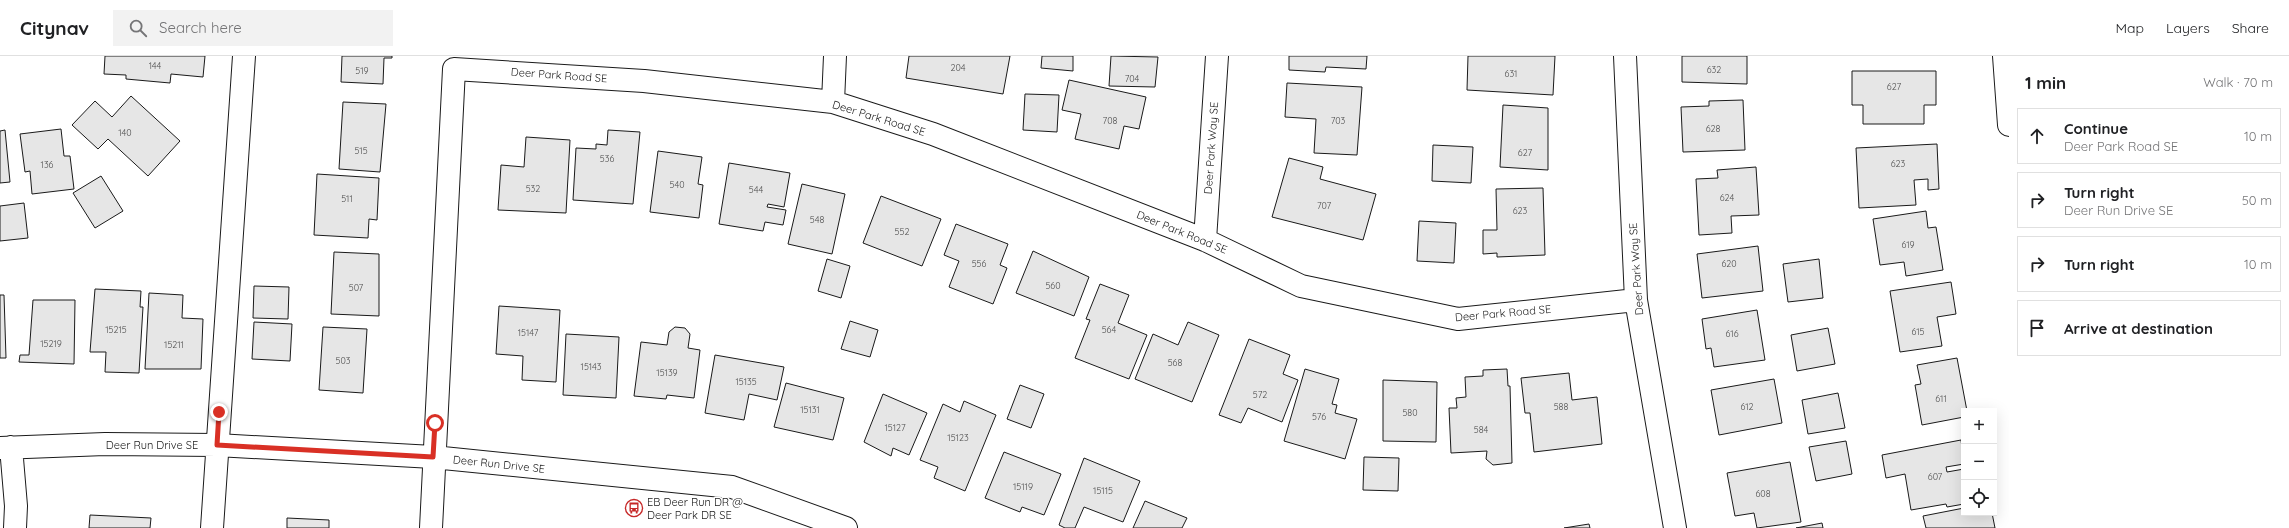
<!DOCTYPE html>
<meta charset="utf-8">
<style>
:root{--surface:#fff;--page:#f2f2f2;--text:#202124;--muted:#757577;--line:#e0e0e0}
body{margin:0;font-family:Quicksand,sans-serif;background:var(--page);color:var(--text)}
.controls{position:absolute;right:12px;bottom:12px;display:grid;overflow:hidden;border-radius:0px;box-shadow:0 4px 16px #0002}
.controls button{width:36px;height:36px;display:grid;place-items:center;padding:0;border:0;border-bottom:1px solid var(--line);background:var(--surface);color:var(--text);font:20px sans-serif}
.stop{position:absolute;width:12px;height:12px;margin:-9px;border:3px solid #d93025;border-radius:50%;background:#fff}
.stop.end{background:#d93025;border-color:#fff;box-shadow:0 1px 4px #0008}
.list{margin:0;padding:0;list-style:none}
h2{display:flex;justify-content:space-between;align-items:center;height:52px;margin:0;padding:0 16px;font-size:17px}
h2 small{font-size:13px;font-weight:400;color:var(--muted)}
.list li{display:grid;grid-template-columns:26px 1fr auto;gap:12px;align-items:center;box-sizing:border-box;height:56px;margin:0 8px 8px;padding:0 8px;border:1px solid var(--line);border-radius:0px}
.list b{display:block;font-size:15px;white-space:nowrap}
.list p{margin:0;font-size:13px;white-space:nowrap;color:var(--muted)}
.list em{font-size:13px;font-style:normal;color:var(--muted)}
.icon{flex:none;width:22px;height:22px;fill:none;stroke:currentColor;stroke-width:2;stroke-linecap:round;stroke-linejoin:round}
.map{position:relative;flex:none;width:2009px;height:472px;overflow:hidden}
header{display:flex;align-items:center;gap:24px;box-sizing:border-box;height:56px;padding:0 20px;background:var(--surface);border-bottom:1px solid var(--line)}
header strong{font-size:19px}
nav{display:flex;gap:22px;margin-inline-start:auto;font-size:14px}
.search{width:280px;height:36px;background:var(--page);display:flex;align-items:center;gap:10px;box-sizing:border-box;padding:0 14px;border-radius:0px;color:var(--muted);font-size:15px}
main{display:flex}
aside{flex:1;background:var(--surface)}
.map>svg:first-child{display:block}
</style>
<header>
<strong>Citynav</strong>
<div class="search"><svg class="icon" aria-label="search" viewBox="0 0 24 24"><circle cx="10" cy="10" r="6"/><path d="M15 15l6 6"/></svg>Search here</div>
<nav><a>Map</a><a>Layers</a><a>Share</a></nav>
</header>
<main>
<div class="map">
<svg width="2009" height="472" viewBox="0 0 2009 472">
<rect width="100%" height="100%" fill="#fff"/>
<!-- building -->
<path fill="#e6e6e6" stroke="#1a1a1a" d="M105,0H205L203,21L171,18L170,27L126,23V19L104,18Z
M342,0H392V2H384L383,28L341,26Z
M909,0H1010L1003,38L906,22Z
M1042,0H1073V15L1041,12Z
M1111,0L1158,1L1155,31L1109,30Z
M1289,0H1367L1366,13L1326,11L1325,16L1289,14Z
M1468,0H1555L1553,39L1467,34Z
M1682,0H1747V28L1682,26Z
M1852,15H1936V49H1924V68H1863V49H1852Z
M1069,24L1146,41L1139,73L1124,70L1119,93L1075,83L1081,58L1062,54Z
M1287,27L1362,31L1357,99L1314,97L1316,63L1285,61Z
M1025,38L1059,39L1057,76L1023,74Z
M131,40L180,85L148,120L108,83L98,93L72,69L95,45L112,61Z
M1743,44L1745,94L1683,96L1681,51L1709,50V45Z
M343,46L386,48L380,116L339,113Z
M1503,49L1548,52V114L1500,111Z
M61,73L64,100H70L74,133L32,138L30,115L25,116L20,78Z
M5,74L10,126L0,127V75Z
M608,74L640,76L633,148L573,144L576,92L596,93V88L607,89Z
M526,81L570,84L566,157L498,154L501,109L524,111Z
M1937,88L1939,133L1928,134V123L1914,124L1916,149L1859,152L1856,92Z
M1433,89L1473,91L1471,127L1432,125Z
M658,95L702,101L698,128L703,129L699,162L650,156Z
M1289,102L1323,111L1320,123L1376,138L1363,184L1272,161Z
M729,107L790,117L784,151L768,148L767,151L786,154L783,169L765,166L763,175L719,168Z
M1756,111L1759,159L1731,160L1732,177L1699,179L1696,123L1718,122L1717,114Z
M317,118L379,122L377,164L369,163L368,182L314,179Z
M101,120L123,155L95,172L73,137Z
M802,128L845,138L832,198L788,188Z
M1543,132L1545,199L1497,201V197L1483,198V174H1497L1496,133Z
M881,140L941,163L922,210L863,187Z
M24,147L28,182L0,185V150Z
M1926,155L1928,172L1936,171L1943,214L1906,220L1904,206L1880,209L1873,163Z
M1419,165L1456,167L1454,207L1417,205Z
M956,168L1008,188L1000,209L1007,212L993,248L949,231L959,205L944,199Z
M1758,190L1763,235L1702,242L1697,198Z
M1033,195L1089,221L1074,260L1016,237Z
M334,196L379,198V260L331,258Z
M827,203L850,210L841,242L818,235Z
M1819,203L1823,242L1788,246L1783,208Z
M1951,226L1956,258L1937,261L1942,290L1900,296L1890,235Z
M1100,228L1129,239L1118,267L1147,279L1129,323L1075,302L1090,264L1086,263Z
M254,230L289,231L288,263L253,262Z
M95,233L141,235L140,251H143L139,317L105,316L106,296H90Z
M149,237L183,239L182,262L203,263L201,313H145Z
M0,239H4L6,302H0Z
M33,244H75L74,308L19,306L20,299H29Z
M499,250L560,254L556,326L522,324L523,300L496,298Z
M1757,254L1765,304L1714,311L1711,292L1706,293L1702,263Z
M850,265L878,274L870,301L841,293Z
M254,266L292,268L290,305L252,303Z
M1188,266L1219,279L1192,346L1135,323L1153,278L1178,289Z
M323,271L367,273L363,337L319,334Z
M675,271L685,272L690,278L688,292L700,294L694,342L667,339L666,343L634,340L641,286L667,289L669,276Z
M1828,272L1835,308L1797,315L1791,279Z
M566,278L619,281L616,342L563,339Z
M1249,283L1290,299L1283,318L1298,324L1282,366L1248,352L1241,367L1219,359Z
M715,299L784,311L777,344L749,338L744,364L705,357Z
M1957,302L1967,355H1964V361L1922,369L1915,329L1921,328L1917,309Z
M1305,313L1339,323L1332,348L1337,349L1335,357L1357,363L1345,403L1284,385Z
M1507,313L1508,330H1510L1512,407L1493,409L1486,403L1487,395L1451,397L1449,352H1457L1456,342L1466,341L1465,321L1483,320V314Z
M1569,317L1572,344L1597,341L1602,388L1534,396L1530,357H1525L1521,322Z
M1774,323L1782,367L1719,379L1711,334Z
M1383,324L1437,326L1436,386L1383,385Z
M786,327L844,342L833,384L774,371Z
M1020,329L1044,338L1031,372L1007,363Z
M1838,337L1845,372L1808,378L1802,344Z
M883,338L927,357L909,399L893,392L891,400L864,386Z
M964,345L996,359L965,435L934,422L938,411L920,404L943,348L960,356Z
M1961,384L1964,408L1946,411L1947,416L1964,413V448L1947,451L1946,448L1911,454L1905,418L1886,422L1882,399Z
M1846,385L1852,418L1816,425L1809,391Z
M1004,396L1061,418L1044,459L1022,451L1020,456L985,442Z
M1364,401L1399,402L1398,435L1363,434Z
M1084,402L1140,425L1123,466L1084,451L1075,472H1065L1059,469Z
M1790,406L1801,466L1757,472L1754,457L1735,460L1727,417Z
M1145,445L1187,462L1182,472H1133Z
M1964,452V457H1992L1995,472H1926L1923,460Z
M90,459L151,462L150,472H89Z
M287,462L329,464V472H287Z
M1822,467L1823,472H1796Z
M1589,468L1590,472H1564Z"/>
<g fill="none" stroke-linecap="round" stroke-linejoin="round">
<!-- minor casing -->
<g stroke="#1a1a1a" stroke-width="24">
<path id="minor" d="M1625,0L1636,244L1675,472
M2004,0L2009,69
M833,46L835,0
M1205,184L1217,0
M11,391L16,450L15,472
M0,392L105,388L217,389L433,401L732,431L846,472
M212,472L244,0
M431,472L454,13L644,25L833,46L933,78L1205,184L1301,230L1458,263L1636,244"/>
</g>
<!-- minor -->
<use href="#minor" stroke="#fff" stroke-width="22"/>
</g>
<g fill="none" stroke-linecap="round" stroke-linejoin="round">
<!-- route -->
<path stroke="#d93025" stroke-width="5" d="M219,356L217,389L433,401L435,367"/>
</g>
<!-- icons -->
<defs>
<g id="bus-ring" transform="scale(0.9)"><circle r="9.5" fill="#fff" stroke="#c62828" stroke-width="1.5"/><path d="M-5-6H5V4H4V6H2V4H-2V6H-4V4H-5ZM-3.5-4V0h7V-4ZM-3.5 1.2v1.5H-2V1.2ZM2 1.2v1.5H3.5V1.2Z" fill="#c62828"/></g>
</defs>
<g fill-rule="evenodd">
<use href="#bus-ring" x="634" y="452"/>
</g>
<g text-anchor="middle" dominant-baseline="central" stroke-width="3" stroke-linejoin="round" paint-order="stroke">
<!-- number labels -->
<g font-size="9" fill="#4d4d4d">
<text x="155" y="9">144</text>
<text x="958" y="11">204</text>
<text x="1714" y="13">632</text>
<text x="362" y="14">519</text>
<text x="1511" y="17">631</text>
<text x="1132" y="22">704</text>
<text x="1894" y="30">627</text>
<text x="1110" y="64">708</text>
<text x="1338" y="64">703</text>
<text x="1713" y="72">628</text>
<text x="125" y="76">140</text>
<text x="361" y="94">515</text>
<text x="1525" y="96">627</text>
<text x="607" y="102">536</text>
<text x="1898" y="107">623</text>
<text x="47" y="108">136</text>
<text x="677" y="128">540</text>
<text x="533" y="132">532</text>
<text x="756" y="133">544</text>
<text x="1727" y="141">624</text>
<text x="347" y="142">511</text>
<text x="1324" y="149">707</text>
<text x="1520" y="154">623</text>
<text x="817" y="163">548</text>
<text x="902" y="175">552</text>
<text x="1908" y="188">619</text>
<text x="979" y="207">556</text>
<text x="1729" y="207">620</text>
<text x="1053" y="229">560</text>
<text x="356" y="231">507</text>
<text x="116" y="273">15215</text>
<text x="1109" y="273">564</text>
<text x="1918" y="275">615</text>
<text x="528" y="276">15147</text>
<text x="1732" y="277">616</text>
<text x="51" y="287">15219</text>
<text x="174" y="288">15211</text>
<text x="343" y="304">503</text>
<text x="1175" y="306">568</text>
<text x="591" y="310">15143</text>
<text x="667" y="316">15139</text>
<text x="746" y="325">15135</text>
<text x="1260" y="338">572</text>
<text x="1941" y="342">611</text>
<text x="1561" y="350">588</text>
<text x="1747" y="350">612</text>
<text x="810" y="353">15131</text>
<text x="1410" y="356">580</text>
<text x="1319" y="360">576</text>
<text x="895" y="371">15127</text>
<text x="1481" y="373">584</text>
<text x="958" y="381">15123</text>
<text x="1935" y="420">607</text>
<text x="1023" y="430">15119</text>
<text x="1103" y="434">15115</text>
<text x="1763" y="437">608</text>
</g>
<!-- street labels -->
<g font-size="11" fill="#1a1a1a" stroke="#fff">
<text transform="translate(559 19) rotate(4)">Deer Park Road SE</text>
<text transform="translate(879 62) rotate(17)">Deer Park Road SE</text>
<text transform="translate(1211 92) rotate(-86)">Deer Park Way SE</text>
<text transform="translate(1182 176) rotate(22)">Deer Park Road SE</text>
<text transform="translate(1636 213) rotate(-94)">Deer Park Way SE</text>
<text transform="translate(1503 257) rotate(-5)">Deer Park Road SE</text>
<text x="152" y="389">Deer Run Drive SE</text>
<text transform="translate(499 408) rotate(6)">Deer Run Drive SE</text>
</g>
<!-- poi labels -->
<g font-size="11" fill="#1a1a1a" stroke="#fff" text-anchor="start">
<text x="647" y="446">EB Deer Run DR @<tspan x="647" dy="13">Deer Park DR SE</tspan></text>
</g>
</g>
</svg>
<div class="controls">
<button>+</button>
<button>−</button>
<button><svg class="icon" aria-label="locate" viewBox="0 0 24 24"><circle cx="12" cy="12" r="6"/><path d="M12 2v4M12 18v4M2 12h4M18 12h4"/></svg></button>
</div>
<div class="stop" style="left:435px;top:367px"></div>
<div class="stop end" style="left:219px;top:356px"></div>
</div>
<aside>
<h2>1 min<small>Walk · 70 m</small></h2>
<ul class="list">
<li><svg class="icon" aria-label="ahead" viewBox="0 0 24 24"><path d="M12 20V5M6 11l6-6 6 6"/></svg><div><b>Continue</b><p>Deer Park Road SE</p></div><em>10 m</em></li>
<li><svg class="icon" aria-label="right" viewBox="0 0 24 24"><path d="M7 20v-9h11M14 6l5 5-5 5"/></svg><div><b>Turn right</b><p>Deer Run Drive SE</p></div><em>50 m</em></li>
<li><svg class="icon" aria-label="right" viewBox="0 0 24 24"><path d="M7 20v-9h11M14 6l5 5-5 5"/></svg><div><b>Turn right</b></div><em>10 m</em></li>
<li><svg class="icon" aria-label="arrive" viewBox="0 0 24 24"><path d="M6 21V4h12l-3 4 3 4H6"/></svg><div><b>Arrive at destination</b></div></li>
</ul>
</aside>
</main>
